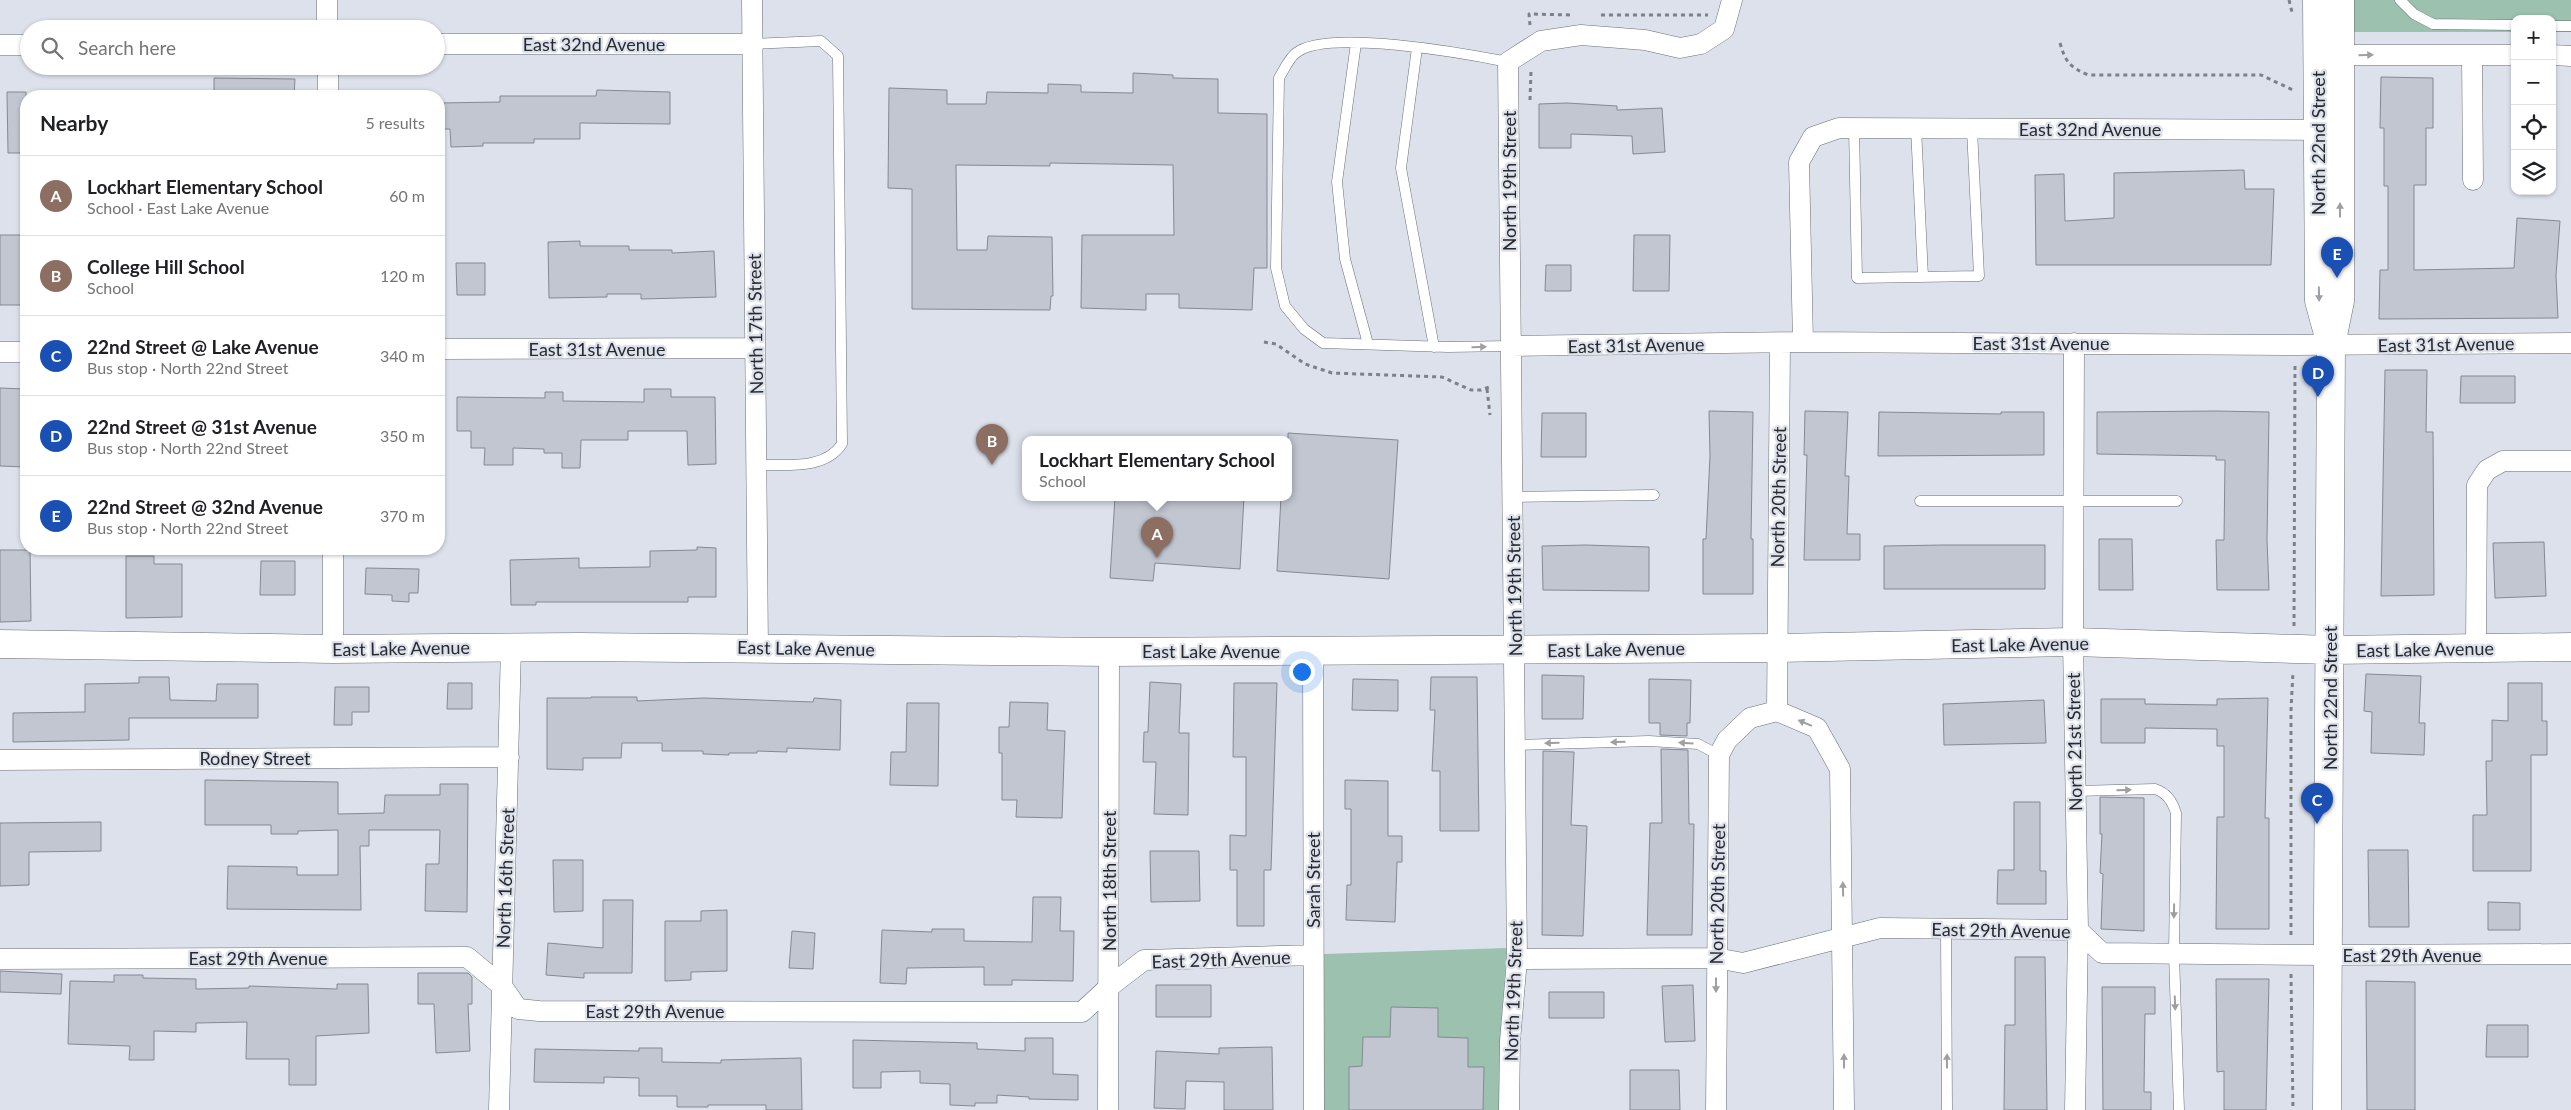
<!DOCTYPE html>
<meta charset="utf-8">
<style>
:root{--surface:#fff;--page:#f2f2f2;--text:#202124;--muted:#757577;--line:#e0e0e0;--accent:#397f23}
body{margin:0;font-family:Lato,sans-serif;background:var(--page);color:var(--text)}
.controls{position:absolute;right:15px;top:15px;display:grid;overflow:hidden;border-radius:10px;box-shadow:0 1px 4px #0004}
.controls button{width:45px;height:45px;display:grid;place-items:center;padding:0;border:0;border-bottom:1px solid var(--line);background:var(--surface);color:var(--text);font:25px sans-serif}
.you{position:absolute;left:1301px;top:671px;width:18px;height:18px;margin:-12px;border:4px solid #fff;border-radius:50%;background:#1a73e8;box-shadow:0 0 0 8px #1a73e833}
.badge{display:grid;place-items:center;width:32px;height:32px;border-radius:50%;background:var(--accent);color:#fff;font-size:16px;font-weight:700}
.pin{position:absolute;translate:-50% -41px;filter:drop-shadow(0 1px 2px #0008)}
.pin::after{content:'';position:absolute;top:26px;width:18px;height:15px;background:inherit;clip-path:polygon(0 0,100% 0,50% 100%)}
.popup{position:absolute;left:1022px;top:436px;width:270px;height:65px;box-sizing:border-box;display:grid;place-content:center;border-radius:10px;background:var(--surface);filter:drop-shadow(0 1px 4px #0005);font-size:16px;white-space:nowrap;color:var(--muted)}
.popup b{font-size:19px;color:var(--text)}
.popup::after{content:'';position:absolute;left:50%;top:100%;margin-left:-10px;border:10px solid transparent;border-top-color:var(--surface)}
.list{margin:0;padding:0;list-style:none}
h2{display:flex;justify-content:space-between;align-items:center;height:65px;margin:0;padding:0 20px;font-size:21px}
h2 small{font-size:16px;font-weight:400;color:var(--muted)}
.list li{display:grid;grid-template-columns:32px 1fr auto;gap:15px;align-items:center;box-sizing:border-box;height:80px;padding:0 20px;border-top:1px solid var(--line)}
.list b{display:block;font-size:19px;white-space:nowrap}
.list p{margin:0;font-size:16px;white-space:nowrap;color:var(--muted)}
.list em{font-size:16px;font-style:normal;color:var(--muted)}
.icon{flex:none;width:28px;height:28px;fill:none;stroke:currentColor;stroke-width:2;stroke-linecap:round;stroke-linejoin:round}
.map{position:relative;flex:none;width:2571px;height:1110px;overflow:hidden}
.search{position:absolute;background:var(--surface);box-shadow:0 1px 4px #0004;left:20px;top:20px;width:425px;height:55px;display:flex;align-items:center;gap:12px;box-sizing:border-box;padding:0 18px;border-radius:28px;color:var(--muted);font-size:19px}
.panel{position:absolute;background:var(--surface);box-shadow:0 1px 4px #0004;left:20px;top:90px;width:425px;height:465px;border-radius:20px}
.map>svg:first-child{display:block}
</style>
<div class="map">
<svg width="2571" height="1110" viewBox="0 0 2571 1110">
<rect width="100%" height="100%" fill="#dce1ec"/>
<!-- green -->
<path fill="#9cc1af" d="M2354,0H2571V32H2552V19H2515V32H2354Z
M1507,948L1500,1041L1499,1110H1324V954Z"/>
<!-- building -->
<path fill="#c1c6d0" stroke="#848992" d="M1133,73L1173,75V78L1218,79V113L1267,114V268H1254L1252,310L1179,308V294H1146V310L1081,308L1082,235H1174L1173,165L1050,163V166L956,165L957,250H987L988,236L1052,237L1053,296H1051L1050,310L912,309V189L888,188L889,88L947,90V104H986L987,92L1048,93V84L1081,85V92L1133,93Z
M2381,77L2433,78V128H2426V185H2414V270L2514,268L2517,218L2560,221L2556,275L2558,318L2379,319L2380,270H2388V186H2384V128H2380Z
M214,78L295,79L294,96H214Z
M597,90L670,92V124L580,123V139H534V143H483V146L451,147L450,129H439V103L500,102V96H596Z
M7,92H26V153H8Z
M1567,103L1617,106V110L1662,108L1665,152L1633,154L1632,136L1571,134V148H1539V104Z
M2244,170L2245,189H2274L2271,265H2036L2035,175L2064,174L2065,221L2114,218V173Z
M0,235H26L25,305H0Z
M1634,235H1670L1669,291H1633Z
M580,241V246H629V250H672V253L714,251L716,297L641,299V294H607V297L549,298L548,242Z
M456,263H485V295H457Z
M1546,265H1571V291H1545Z
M2385,370H2427L2426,432H2433L2434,595L2381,596Z
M2461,376H2515V403H2460Z
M0,388L26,389L25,467L0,466Z
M644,389H671V397H715L716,464L688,465L687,431H628V440H581L580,468H562V453H544V449L513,448V465H484L485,448H471V431H457V397L545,398V392H563V401L644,402Z
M1709,411L1753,412L1751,539H1753V594H1703V539H1706L1710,456Z
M1805,411L1848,412L1845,476H1849L1847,534H1860V560H1804L1807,455H1804Z
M2216,411L2269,412L2267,540L2269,590H2217L2216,540H2224L2225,460H2216V456L2097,454V412Z
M1879,412L2001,414V412H2044V455L1878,456Z
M1542,413H1586V457H1541Z
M1288,433L1398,440L1389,579L1277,571L1281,497H1288Z
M1115,497H1244L1240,569L1155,563L1153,581L1110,578Z
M2099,539H2132L2133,590H2099Z
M2544,542L2546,596L2495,598L2493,543Z
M1586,545L1649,547V591L1543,590L1542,546Z
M1943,545H2045V589H1884V546Z
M697,547L716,548V597H688V602H536V605H511L510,560L579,558V568L650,567V551L697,550Z
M0,550H30L31,621L0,622Z
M126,556H154V564H182V617L126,618Z
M261,561H295V595H260Z
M366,568L419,569L418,593H409V602L392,601V595L365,594Z
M2366,674L2421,676L2419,723H2425L2424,755L2371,753L2372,712L2364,711Z
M1542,675L1584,676L1583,719H1542Z
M139,677H169L170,700L216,701L217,684H258V718H129V740L13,742V713L85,712V684L139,683Z
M1431,677H1477L1479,831H1440V771H1432L1435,710H1430Z
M1353,679L1398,680V711L1352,710Z
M1649,679L1691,680L1690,723H1687V736L1660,735V723H1649Z
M1150,682L1181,684L1179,733H1189L1188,815L1154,814L1156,762H1143L1144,732H1148Z
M448,683H472V709H447Z
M1234,683H1277L1271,870H1264V926H1237V870H1230V835L1246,836V757H1233Z
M2508,683H2542V721H2547V755H2531V871H2473V815H2487L2486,761H2492V720L2508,721Z
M335,687H369V712H352V725H334Z
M591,697H637V701L704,698L813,702L814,698L841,700L840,750L787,748V752L757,751V753H729V755L703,754V751H662V743H622L621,758H583V770L547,769V698H591Z
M2268,698L2265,818H2269V929H2216L2217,817H2224V746H2217V729L2145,728V743H2101V699H2145V704L2217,705V699Z
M2044,700L2046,743L1944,745L1943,704Z
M1010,702L1048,703L1047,730L1065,731L1062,818L1016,817L1017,800H1002V753H999V727H1009Z
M907,703H939L938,786L890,785L891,752H906Z
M1661,749L1688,750L1689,824H1694L1692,935H1647L1650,823H1662Z
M1543,751L1574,752L1571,825L1587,826L1583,936L1542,935Z
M205,780L338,782V814L384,813L385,795H440V784H468L467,912L425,911L426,864H439L440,830H369V846H360L361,910L227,909L228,866L297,867V875H338V830L298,831V834H271V825H205Z
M1345,780L1388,781V836H1402V862H1397L1395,922L1346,920L1347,885H1351V809H1345Z
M2100,797L2144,798V931L2101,929L2103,874L2100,873L2102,834H2100Z
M2014,802H2040V871H2046V904H1997L1998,870H2014Z
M101,822V851L29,852V885L0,886V823Z
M2368,850H2408L2409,927H2369Z
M1150,851H1199L1200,901L1151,902Z
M553,860H583V911L554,912Z
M1033,897H1061L1060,931H1074L1073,981L1012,980V985H984V967L907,968L906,984L880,983L882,930L932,932V929H964V941L1032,942Z
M603,900H633L632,973H584V978L546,975L548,943L603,948Z
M2488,902L2520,903V930H2488Z
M727,910V971L691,972V980L665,981V921H701V911Z
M792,931L815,933L813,969L789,968Z
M2015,957H2045L2047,1110H2004L2005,1025H2015Z
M0,971L62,974L61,994L0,992Z
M418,973H468L472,977V1004H468L470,1051L436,1053L434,1004H418Z
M114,975H143V978L196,979V989L249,988V986L337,989V984H368L369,1033L316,1036V1085H289V1059H246L247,1022L196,1023V1032L154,1031V1060H129L130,1046L68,1044L70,981L114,982Z
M2216,979H2269L2266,1110H2224V1071L2217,1072Z
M2366,981L2415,982V1110H2367Z
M1156,985H1211V1017H1156Z
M1693,985L1695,1041L1665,1042L1662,986Z
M2102,987H2155V1014H2145L2144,1092H2151V1110H2103Z
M1549,992H1604V1018H1549Z
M1391,1007L1438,1008V1037L1468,1038V1067H1484L1483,1110H1349V1067L1362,1066L1363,1037H1390Z
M2487,1025H2528V1057H2486Z
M1025,1038H1053V1074L1078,1075V1100L1029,1099V1097L997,1095V1103H975V1106L950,1105V1084L920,1083V1071L881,1072V1088H853V1040L977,1043V1049L1025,1051Z
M1272,1047L1273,1110H1224V1082L1186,1081L1185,1109L1154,1108L1156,1051L1219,1054V1048Z
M639,1048H662V1062L721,1063V1060L801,1058L802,1110H766V1105H708V1107H677V1096H639V1078L604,1077V1083L534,1082L535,1049L639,1051Z
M1630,1070H1679L1680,1110H1630Z"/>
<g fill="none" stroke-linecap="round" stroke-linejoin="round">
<!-- lane casing -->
<g stroke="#6a6e77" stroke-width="11">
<path id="lane" d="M2400,0L2414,14L2433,24L2515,25
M2552,26H2571
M1356,43L1337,182L1345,259L1368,344
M752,44L821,41L838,56L842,444C824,471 785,464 756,465
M1417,48L1401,168L1434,347
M1508,62C1468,54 1326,28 1296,53C1289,58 1284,70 1279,78L1276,268L1285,306L1304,329L1323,343L1448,347L1510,346
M1916,127L1923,277
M1854,128L1857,278L1979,276L1972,129
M1512,497L1654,495
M1920,501H2177
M1516,745L1649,741L1698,744L1719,755
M2075,791L2155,789C2167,793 2172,801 2176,813L2174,954L2179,1110
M1946,929L1947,1110"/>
</g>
<!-- street casing -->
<g stroke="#6a6e77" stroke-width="21">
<path id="street" d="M327,0V29
M752,0L758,648
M436,44H752
M0,45H29
M2327,55H2515
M2472,55L2473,180
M2552,55L2571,56
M328,66V96
M1803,342L1799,162L1813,137L1839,128L2331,130
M2074,343L2073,642L2078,930L2075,1110
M1510,346L1803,342L2296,345L2571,343
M439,349L755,348
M0,352H26
M333,549V649
M2476,648L2477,485L2487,470L2503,461H2571
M1313,651L1314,1110
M1777,711L1780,343
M0,760L509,757
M0,959L467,957L502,986L518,1009L539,1011L1082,1012L1109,987L1144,960L1313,955
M1517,959L1716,958L1743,963L1880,928L2078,930L2102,953L2328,955L2571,954
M499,1110L511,647
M1108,1110L1109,652
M1509,1110L1510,1041L1517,959L1508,62L1541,41L1581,35L1645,40L1680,48L1701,44L1724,29L1732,0
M1716,1110L1719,755L1727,740L1750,718L1777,711L1817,728L1840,769L1844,1110"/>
</g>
<!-- secondary casing -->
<g stroke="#6a6e77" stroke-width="29">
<path id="secondary" d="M2317,0L2319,301L2330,341
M0,644L333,649L579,647L1109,652L1776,648L2073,642L2330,650L2571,647
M2327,1110L2331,345L2340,301V0"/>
</g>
<!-- path -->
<path stroke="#7d8087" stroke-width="3" stroke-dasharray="4 4" stroke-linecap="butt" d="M2289,0L2292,12
M1601,15H1708
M1530,25L1529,14L1573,15
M2060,43C2066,63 2069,66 2088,75H2261L2293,90
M1530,100L1531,71
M1264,342L1276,344L1305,364L1332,373L1442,377L1471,390H1481L1492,386
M1487,389L1490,415
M2294,626L2295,365
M2291,935V710L2293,672
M2291,974L2293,1110"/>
<!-- lane -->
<use href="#lane" stroke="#fff" stroke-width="10"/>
<!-- street -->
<use href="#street" stroke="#fff" stroke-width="20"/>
<!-- secondary -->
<use href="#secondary" stroke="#fff" stroke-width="28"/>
</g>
<!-- one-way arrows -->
<defs><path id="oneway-solid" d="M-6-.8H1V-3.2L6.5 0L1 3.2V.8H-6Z" transform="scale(1.25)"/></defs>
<g fill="#9e9fa0">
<use href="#oneway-solid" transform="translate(2366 55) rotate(-2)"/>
<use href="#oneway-solid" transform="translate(2340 210) rotate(-90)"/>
<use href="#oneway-solid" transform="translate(2319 294) rotate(89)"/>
<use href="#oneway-solid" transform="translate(1479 347) rotate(-1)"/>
<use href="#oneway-solid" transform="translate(1805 723) rotate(-157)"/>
<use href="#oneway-solid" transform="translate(1618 742) rotate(179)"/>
<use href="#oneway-solid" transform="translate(1552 743) rotate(178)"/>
<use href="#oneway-solid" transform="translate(1686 743) rotate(-177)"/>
<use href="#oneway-solid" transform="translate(2124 790) rotate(-1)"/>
<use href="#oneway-solid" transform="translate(1843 889) rotate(-91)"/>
<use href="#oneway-solid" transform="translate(2174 911) rotate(91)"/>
<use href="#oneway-solid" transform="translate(1716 985) rotate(90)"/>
<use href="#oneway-solid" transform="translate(2175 1003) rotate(88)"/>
<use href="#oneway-solid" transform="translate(1844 1061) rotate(-90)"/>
<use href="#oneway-solid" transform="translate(1947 1061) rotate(-90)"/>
</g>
<g text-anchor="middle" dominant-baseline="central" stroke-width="4.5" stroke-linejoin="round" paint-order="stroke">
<!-- street labels -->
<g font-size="18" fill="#27292d" stroke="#dce1ec">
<text x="594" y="44">East 32nd Avenue</text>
<text x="2090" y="129">East 32nd Avenue</text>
<text transform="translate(2318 143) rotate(-90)">North 22nd Street</text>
<text transform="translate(1509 181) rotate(-90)">North 19th Street</text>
<text transform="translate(755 324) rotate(-91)">North 17th Street</text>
<text x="2041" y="343">East 31st Avenue</text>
<text transform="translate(2446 344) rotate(-1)">East 31st Avenue</text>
<text transform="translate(1636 345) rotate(-1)">East 31st Avenue</text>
<text x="597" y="349">East 31st Avenue</text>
<text transform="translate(1778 497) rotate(-89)">North 20th Street</text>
<text transform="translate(1514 586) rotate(-91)">North 19th Street</text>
<text transform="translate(2020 644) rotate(-1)">East Lake Avenue</text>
<text transform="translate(401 648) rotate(-1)">East Lake Avenue</text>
<text transform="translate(806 648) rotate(1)">East Lake Avenue</text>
<text transform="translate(1616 649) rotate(-1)">East Lake Avenue</text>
<text transform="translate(2425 649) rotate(-1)">East Lake Avenue</text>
<text x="1211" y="651">East Lake Avenue</text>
<text transform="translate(2330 698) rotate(-90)">North 22nd Street</text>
<text transform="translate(2074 742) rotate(-91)">North 21st Street</text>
<text x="255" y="758">Rodney Street</text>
<text transform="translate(505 878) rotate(-88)">North 16th Street</text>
<text transform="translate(1313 880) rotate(-90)">Sarah Street</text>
<text transform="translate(1109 881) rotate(-90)">North 18th Street</text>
<text transform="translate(1717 894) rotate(-89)">North 20th Street</text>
<text transform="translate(2001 930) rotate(1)">East 29th Avenue</text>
<text x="2412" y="955">East 29th Avenue</text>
<text x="258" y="958">East 29th Avenue</text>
<text transform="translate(1221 959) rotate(-2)">East 29th Avenue</text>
<text transform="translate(1513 991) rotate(-88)">North 19th Street</text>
<text x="655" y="1011">East 29th Avenue</text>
</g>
</g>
</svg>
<div class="controls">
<button>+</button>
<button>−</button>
<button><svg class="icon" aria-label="locate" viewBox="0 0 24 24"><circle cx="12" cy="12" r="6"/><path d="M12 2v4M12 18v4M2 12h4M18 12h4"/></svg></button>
<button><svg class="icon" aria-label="layers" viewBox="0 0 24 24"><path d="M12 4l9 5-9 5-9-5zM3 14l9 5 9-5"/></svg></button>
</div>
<div class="you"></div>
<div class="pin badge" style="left:1157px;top:558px;background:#8d6e63">A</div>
<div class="popup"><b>Lockhart Elementary School</b>School</div>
<div class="pin badge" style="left:992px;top:465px;background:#8d6e63">B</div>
<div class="pin badge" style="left:2317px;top:824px;background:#1a4fb4">C</div>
<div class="pin badge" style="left:2318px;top:397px;background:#1a4fb4">D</div>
<div class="pin badge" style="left:2337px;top:278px;background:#1a4fb4">E</div>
<div class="search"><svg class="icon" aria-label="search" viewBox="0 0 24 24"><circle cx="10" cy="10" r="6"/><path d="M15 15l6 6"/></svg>Search here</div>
<section class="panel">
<h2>Nearby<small>5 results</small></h2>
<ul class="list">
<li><span class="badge" style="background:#8d6e63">A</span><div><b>Lockhart Elementary School</b><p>School · East Lake Avenue</p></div><em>60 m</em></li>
<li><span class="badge" style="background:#8d6e63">B</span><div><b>College Hill School</b><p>School</p></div><em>120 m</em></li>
<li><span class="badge" style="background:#1a4fb4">C</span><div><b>22nd Street @ Lake Avenue</b><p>Bus stop · North 22nd Street</p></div><em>340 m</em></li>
<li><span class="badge" style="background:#1a4fb4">D</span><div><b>22nd Street @ 31st Avenue</b><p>Bus stop · North 22nd Street</p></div><em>350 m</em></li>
<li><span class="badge" style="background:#1a4fb4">E</span><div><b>22nd Street @ 32nd Avenue</b><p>Bus stop · North 22nd Street</p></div><em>370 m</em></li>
</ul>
</section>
</div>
